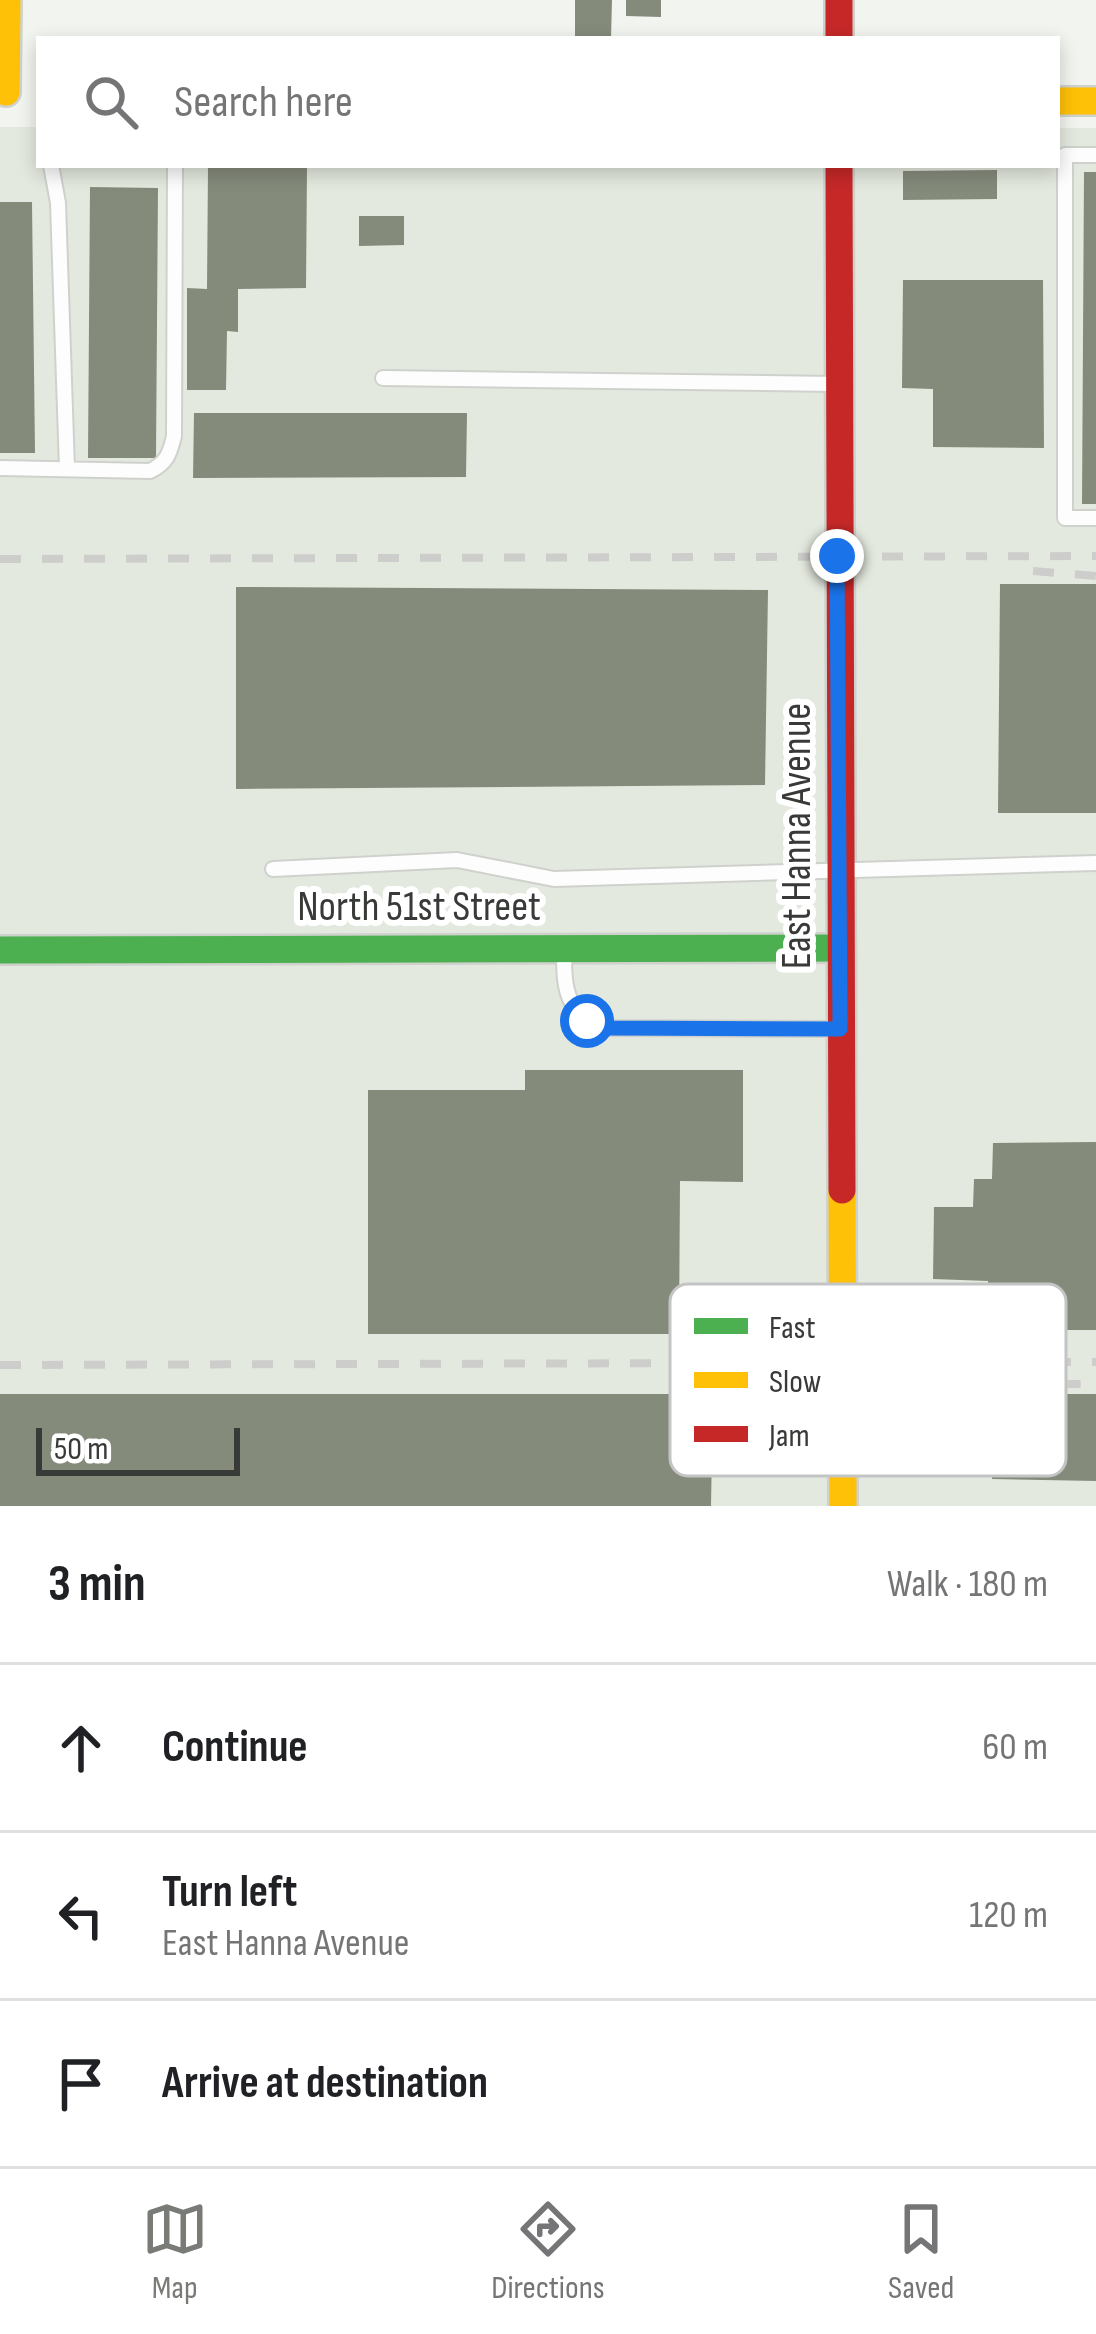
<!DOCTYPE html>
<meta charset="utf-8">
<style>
:root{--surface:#fff;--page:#f2f2f2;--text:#202124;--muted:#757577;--line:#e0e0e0;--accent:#797b77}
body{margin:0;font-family:"Sofia Sans Condensed",sans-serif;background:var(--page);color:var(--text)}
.scale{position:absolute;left:36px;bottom:30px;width:204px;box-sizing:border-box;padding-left:12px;border:6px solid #383a37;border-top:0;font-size:33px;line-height:42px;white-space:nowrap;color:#383a37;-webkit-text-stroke:9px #fff;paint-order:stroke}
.stop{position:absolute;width:36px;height:36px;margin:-27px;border:9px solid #1a73e8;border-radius:50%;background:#fff}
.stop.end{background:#1a73e8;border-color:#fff;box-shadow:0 3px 12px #0008}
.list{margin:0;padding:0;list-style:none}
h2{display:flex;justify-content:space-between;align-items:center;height:156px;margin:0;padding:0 48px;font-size:51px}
h2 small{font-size:39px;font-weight:400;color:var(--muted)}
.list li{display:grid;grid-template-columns:78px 1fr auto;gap:36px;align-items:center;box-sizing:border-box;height:168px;padding:0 48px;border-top:3px solid var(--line)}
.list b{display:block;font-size:45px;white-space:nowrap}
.list p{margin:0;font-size:39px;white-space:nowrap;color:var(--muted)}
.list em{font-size:39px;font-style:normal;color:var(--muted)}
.icon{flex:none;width:66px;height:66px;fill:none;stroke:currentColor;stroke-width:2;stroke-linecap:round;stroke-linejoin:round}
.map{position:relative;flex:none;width:1096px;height:1506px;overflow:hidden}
.search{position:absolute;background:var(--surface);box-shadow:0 6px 18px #0003;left:36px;right:36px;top:36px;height:132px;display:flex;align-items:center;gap:30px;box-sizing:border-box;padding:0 42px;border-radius:0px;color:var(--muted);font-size:45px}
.sheet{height:660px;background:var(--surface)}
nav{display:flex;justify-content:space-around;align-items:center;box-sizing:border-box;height:168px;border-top:3px solid var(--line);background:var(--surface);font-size:33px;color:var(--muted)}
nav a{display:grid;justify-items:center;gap:6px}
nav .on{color:var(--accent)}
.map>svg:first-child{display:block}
</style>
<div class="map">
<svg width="1096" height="1506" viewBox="0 0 1096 1506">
<rect width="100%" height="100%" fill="#f2f4ef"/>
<!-- built -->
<path fill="#e4e9df" d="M0,127H39V165H1057V128H1096V1506H0Z"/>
<!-- building -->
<path fill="#858b7b" d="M575,0H612L611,39H575Z
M626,0H661V17L626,16Z
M208,167L307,168L306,288L238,289V332L227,331L226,390H187V288L207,289Z
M997,170V199L903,200V171Z
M1084,172H1096V504H1082Z
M90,187L158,188L156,458H88Z
M0,202H32L35,453H0Z
M359,216H404V245L359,246Z
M903,280H1043L1044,448L933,447V389L902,388Z
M194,413H467L466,477L193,478Z
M1000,584H1096V813H998Z
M236,587L768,590L765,785L236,789Z
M525,1070H743V1182L680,1181L679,1334H368V1090H525Z
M1096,1142V1330H988V1281L933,1279L934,1207H973L974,1179H992L993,1143Z
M0,1394H713L711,1506H0Z
M994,1394H1096V1481L992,1479Z"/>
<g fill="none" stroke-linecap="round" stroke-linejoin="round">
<!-- lane casing -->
<g stroke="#cfd1cd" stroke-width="18">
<path id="lane" d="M1096,155H1065V518H1096
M51,165L58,203L67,469
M383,378L838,384
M0,468L150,471C167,463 170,453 174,436L175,165
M273,869L457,860L554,879L1096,863
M564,952C564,993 566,1013 609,1028L840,1029"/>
</g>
<!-- fast casing -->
<g stroke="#cfd1cd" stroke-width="32">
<path id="fast" d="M0,950L839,948"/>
</g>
<!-- slow casing -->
<g stroke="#cfd1cd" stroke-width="32">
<path id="slow" d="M6,92L7,0
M1057,101H1096
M842,1190L843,1506"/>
</g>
<!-- jam casing -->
<g stroke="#cfd1cd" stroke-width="32">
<path id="jam" d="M839,0V39
M839,165L842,1190"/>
</g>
<!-- lane -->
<use href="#lane" stroke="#fdfdfd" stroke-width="14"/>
<!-- fast -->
<use href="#fast" stroke="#4caf50" stroke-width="27"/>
<!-- slow -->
<use href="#slow" stroke="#ffc107" stroke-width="27"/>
<!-- jam -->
<use href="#jam" stroke="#c62828" stroke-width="27"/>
<!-- rail -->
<path stroke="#cdcdcc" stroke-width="8" stroke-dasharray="21 21" stroke-linecap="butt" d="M0,559L1096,556
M1033,571L1096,576
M0,1365L1096,1362
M850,1377L955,1385L1096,1384"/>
</g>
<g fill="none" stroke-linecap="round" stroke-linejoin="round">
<!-- route -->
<path stroke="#1a73e8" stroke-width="15" d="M587,1021L608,1028L840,1029L837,556"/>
</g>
<g text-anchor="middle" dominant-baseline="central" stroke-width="12" stroke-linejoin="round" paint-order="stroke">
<!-- street labels -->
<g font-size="42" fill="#383a37" stroke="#fff">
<text transform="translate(797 836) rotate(-90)">East Hanna Avenue</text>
<text x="419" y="907">North 51st Street</text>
</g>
</g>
<!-- legend -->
<rect x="670" y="1284" width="396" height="192" rx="18" fill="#fff" stroke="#c3c4c3" stroke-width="3"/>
<rect x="694" y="1318" width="54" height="16" fill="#4caf50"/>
<rect x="694" y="1372" width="54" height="16" fill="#ffc107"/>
<rect x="694" y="1426" width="54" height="16" fill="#c62828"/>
<g font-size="33" fill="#383a37">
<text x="769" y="1338">Fast</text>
<text x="769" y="1392">Slow</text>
<text x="769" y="1446">Jam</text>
</g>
</svg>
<div class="scale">50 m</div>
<div class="stop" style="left:587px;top:1021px"></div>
<div class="stop end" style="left:837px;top:556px"></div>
<div class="search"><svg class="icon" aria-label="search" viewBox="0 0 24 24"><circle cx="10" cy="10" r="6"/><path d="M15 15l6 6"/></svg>Search here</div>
</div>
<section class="sheet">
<h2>3 min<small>Walk · 180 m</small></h2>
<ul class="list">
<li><svg class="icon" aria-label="ahead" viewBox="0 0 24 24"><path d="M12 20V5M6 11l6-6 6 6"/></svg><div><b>Continue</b></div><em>60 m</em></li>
<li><svg class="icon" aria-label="left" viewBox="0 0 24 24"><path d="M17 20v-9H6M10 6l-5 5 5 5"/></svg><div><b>Turn left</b><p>East Hanna Avenue</p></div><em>120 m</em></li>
<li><svg class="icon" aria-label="arrive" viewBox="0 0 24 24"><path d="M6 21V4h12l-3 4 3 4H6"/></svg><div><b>Arrive at destination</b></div></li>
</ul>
</section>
<nav>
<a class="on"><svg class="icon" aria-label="map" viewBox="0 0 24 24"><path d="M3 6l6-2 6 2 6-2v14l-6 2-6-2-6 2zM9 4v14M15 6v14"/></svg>Map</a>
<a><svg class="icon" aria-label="directions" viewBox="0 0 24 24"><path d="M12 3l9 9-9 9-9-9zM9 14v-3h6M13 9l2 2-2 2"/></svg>Directions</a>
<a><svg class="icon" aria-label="saved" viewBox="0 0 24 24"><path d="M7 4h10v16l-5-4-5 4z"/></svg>Saved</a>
</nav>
